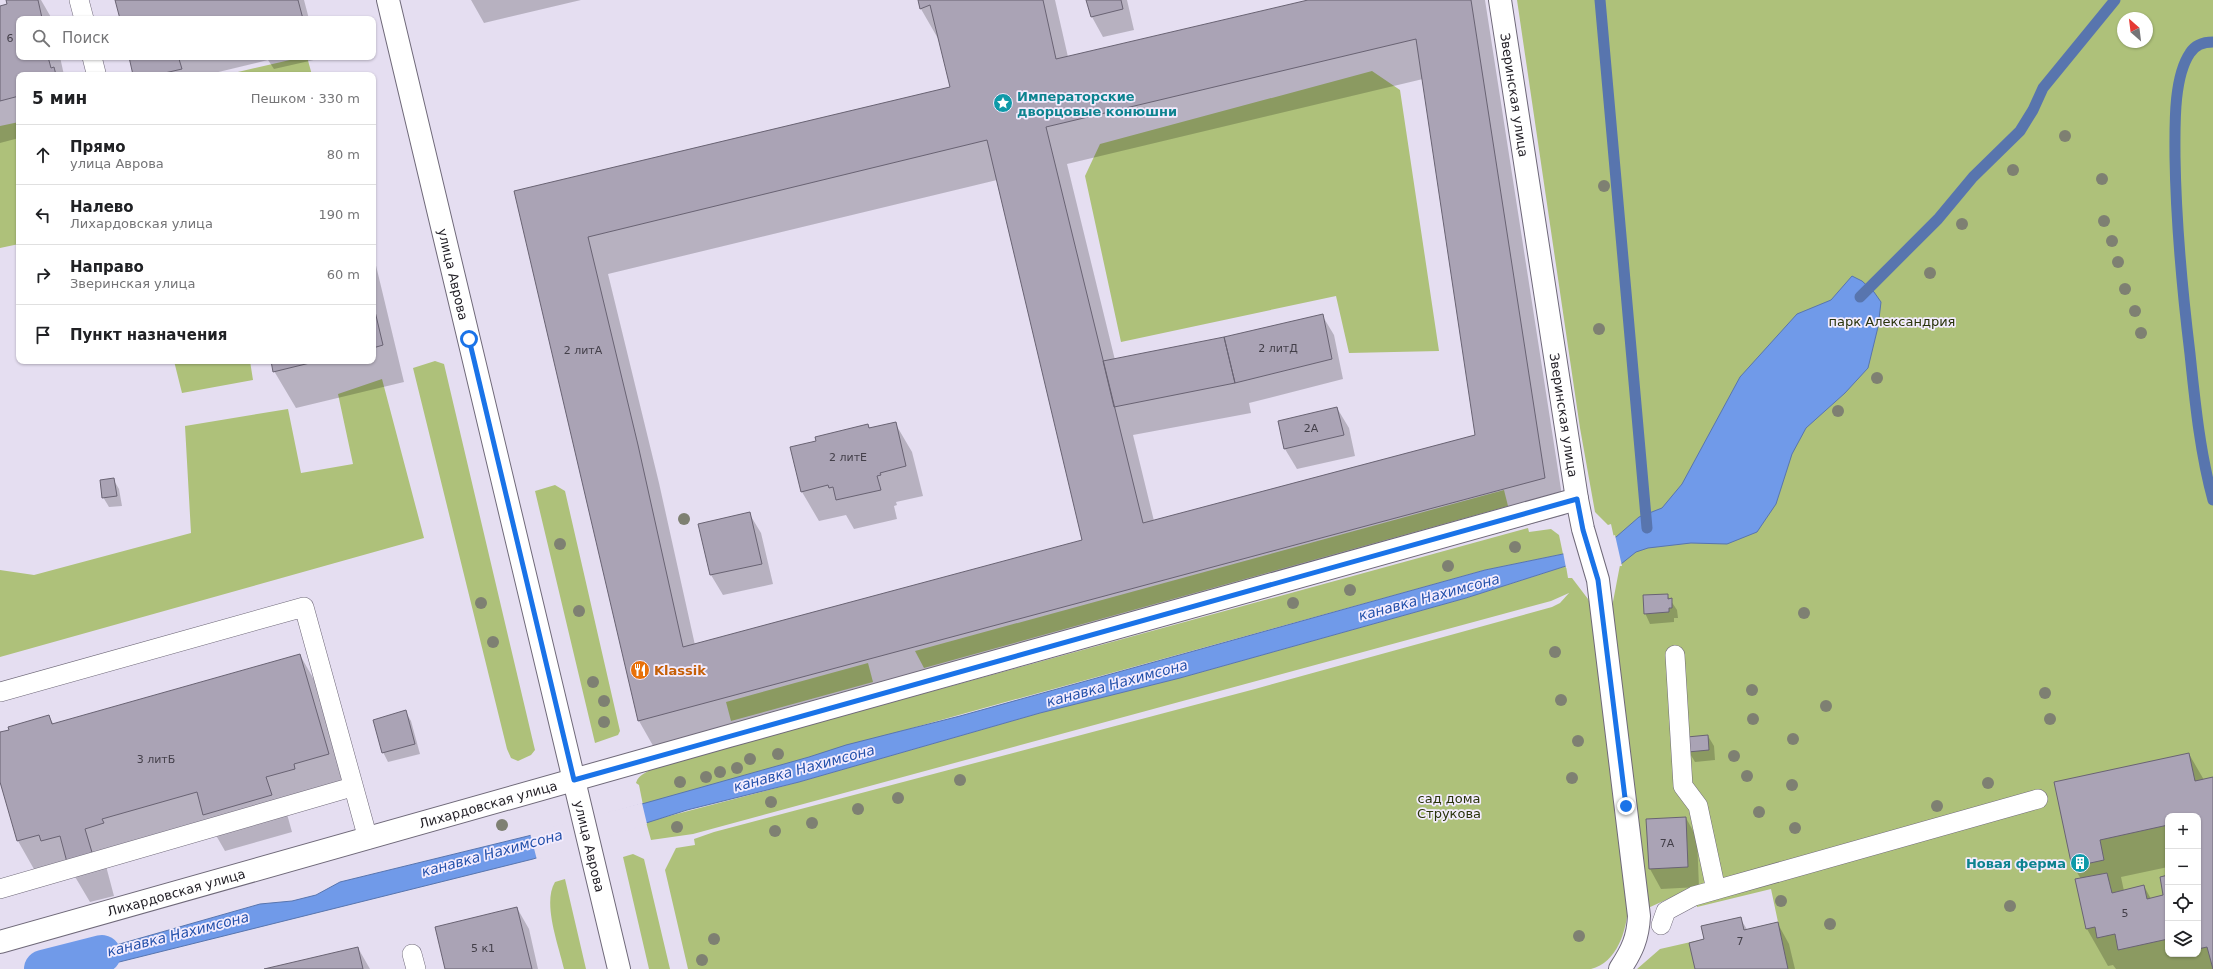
<!DOCTYPE html>
<html lang="ru">
<meta charset="utf-8">
<style>
:root{--surface:#fff;--page:#f6f6f6;--text:#202124;--muted:#757577;--line:#e0e0e0}
body{margin:0;font-family:"DejaVu Sans",sans-serif;background:var(--page);color:var(--text)}
.controls{position:absolute;right:12px;bottom:12px;display:grid;overflow:hidden;border-radius:8px;box-shadow:0 1px 3px #0004}
.controls button{width:36px;height:36px;display:grid;place-items:center;padding:0;border:0;border-bottom:1px solid var(--line);background:var(--surface);color:var(--text);font:20px sans-serif}
.compass{position:absolute;left:2117px;top:12px;width:36px;height:36px;border-radius:50%;background:var(--surface);box-shadow:0 1px 3px #0004;rotate:332deg}
.stop{position:absolute;width:12px;height:12px;margin:-9px;border:3px solid #1a73e8;border-radius:50%;background:#fff}
.stop.end{background:#1a73e8;border-color:#fff;box-shadow:0 1px 4px #0008}
.list{margin:0;padding:0;list-style:none}
h2{display:flex;justify-content:space-between;align-items:center;height:52px;margin:0;padding:0 16px;font-size:17px}
h2 small{font-size:13px;font-weight:400;color:var(--muted)}
.list li{display:grid;grid-template-columns:26px 1fr auto;gap:12px;align-items:center;box-sizing:border-box;height:60px;padding:0 16px;border-top:1px solid var(--line)}
.list b{display:block;font-size:15px;white-space:nowrap}
.list p{margin:0;font-size:13px;white-space:nowrap;color:var(--muted)}
.list em{font-size:13px;font-style:normal;color:var(--muted)}
.icon{flex:none;width:22px;height:22px;fill:none;stroke:currentColor;stroke-width:2;stroke-linecap:round;stroke-linejoin:round}
.map{position:relative;flex:none;width:2213px;height:969px;overflow:hidden}
.search{position:absolute;background:var(--surface);box-shadow:0 1px 3px #0004;left:16px;top:16px;width:360px;height:44px;display:flex;align-items:center;gap:10px;box-sizing:border-box;padding:0 14px;border-radius:8px;color:var(--muted);font-size:15px}
.panel{position:absolute;background:var(--surface);box-shadow:0 1px 3px #0004;left:16px;top:72px;width:360px;height:292px;border-radius:8px}
.map>svg:first-child{display:block}
</style>
<div class="map">
<svg width="2213" height="969" viewBox="0 0 2213 969">
<rect width="100%" height="100%" fill="#e5def1"/>
<!-- green -->
<path fill="#aec17a" fill-rule="evenodd" d="M1517,0H2213V969H1637L1660,949L1704,939L1701,926L1741,917L1744,930L1778,922L1771,889L1697,907L1692,888L1648,908L1612,607L1620,565L1611,524L1608,525L1595,512L1580,428ZM2123,18H2147V42H2123ZM2168,816H2198V954H2168Z
M303,57H307L312,75H225Z
M1372,71L1400,90L1439,351L1349,353L1336,296L1121,342L1085,176L1100,144Z
M19,122V244L0,248V126Z
M174,361H250L253,380L182,393Z
M435,361L444,364L534,746L535,750L531,755L518,761L511,758L507,749L413,368Z
M382,379L424,538L0,657V570L34,575L191,533L185,426L288,409L301,473L353,464L338,394Z
M555,485L565,491L620,731L618,735L595,743L535,491Z
M1504,490L1508,506L924,668L915,651Z
M1528,528L1529,532L1551,529L1559,535L1563,554L1485,570C1204,648 923,723 643,805L639,785L636,783C638,774 651,770 659,766Z
M1566,566L1568,578H1572L1588,599L1594,612L1628,906C1627,930 1617,963 1591,969H688L665,870L676,848L695,845L694,839L714,832L1255,689L1552,607L1560,603L1569,593L1551,601L693,834L651,840L646,822L799,782L1040,713L1180,678L1466,598Z
M868,663L873,682L731,721L726,702Z
M633,854L644,859L670,969H649L623,857Z
M565,879L586,969H564C559,946 542,903 555,882Z"/>
<!-- water -->
<path fill="#709ae9" stroke="#5875ae" d="M1852,276L1862,281L1874,292L1881,302L1878,327L1868,368L1845,393L1806,428L1792,454L1776,504L1757,532L1727,544L1691,543L1648,548L1636,552L1621,564L1566,566L1466,598L1180,678L1040,713L799,782L687,810L533,859L91,969H52L53,963L260,904L292,901L316,895L340,882L528,836L809,757L846,745L960,716L1485,570L1563,554L1616,537L1639,517L1662,508L1682,484L1740,377L1797,314L1831,300Z"/>
<!-- pier -->
<path fill="#e5def1" d="M1615,535L1622,566L1566,568L1563,552Z
M642,803L647,824L537,860L530,833Z"/>
<!-- shadow -->
<path fill="#0003" fill-rule="evenodd" d="M7,0H41L52,19H19V57H60L64,75H19V138L0,143V7L8,5Z
M116,0H304L309,19H121Z
M471,0H581L484,23Z
M919,0H1055L1068,57L1312,0H1485L1565,515L660,758L639,721L515,192L951,88L940,42L921,9ZM1423,79L1476,435L1154,521L1133,435L1251,413L1249,403L1343,379L1334,335L1322,315L1225,338L1115,360L1067,164ZM997,180L1083,541L695,645L659,483L608,274Z
M1087,0H1127L1134,30L1103,37L1092,17Z
M130,57H318V59L274,69L268,60L206,75H134Z
M373,253L404,382L296,408L274,371L272,361H373Z
M1337,408L1349,428L1355,456L1297,469L1285,449L1279,422Z
M895,423L912,452L923,496L896,502L897,505L894,506L897,519L854,529L846,515L819,521L802,492L817,441L868,425L870,429Z
M113,479L119,489L122,506L109,507L103,497Z
M749,513L761,533L773,584L723,595L711,575L699,524Z
M1667,595L1677,610L1678,618H1674V622L1650,624L1645,613Z
M300,655L321,692L349,791L287,814L292,832L225,851L213,830L106,866L114,896L90,902L74,875L39,878L18,841L0,778V733L49,716L54,725Z
M405,711L411,721L420,754L388,762L383,752Z
M1708,736L1714,746L1715,760L1695,762L1689,752Z
M2189,754L2204,780L2213,778V969H2116L2113,965L2108,966L2087,929L2077,880L2081,879L2073,866L2056,782ZM2168,816H2198V954H2168V876L2164,896L2151,899L2144,886L2124,891L2121,877L2168,867Z
M1686,818L1697,838L1699,887L1661,889L1650,869Z
M517,908L529,929L538,969H446Z
M1740,918L1748,931L1778,924L1789,944L1795,969H1696L1706,940Z
M358,948L370,969H269Z"/>
<g fill="none" stroke-linecap="round" stroke-linejoin="round">
<!-- stream -->
<path stroke="#5875ae" stroke-width="11" d="M1600,0L1647,528
M2213,42C2203,42 2195,45 2190,53C2173,78 2175,128 2175,157C2176,223 2182,288 2190,354C2195,402 2200,453 2213,500
M1860,297L1938,219L1973,177L2020,131L2033,110L2043,88L2115,0"/>
<!-- canal -->
<path stroke="#709ae9" stroke-width="38" d="M43,969L102,954"/>
</g>
<!-- building -->
<path fill="#aaa3b5" stroke="#696373" fill-rule="evenodd" d="M6,0H38L42,18L19,19V57H48L51,68L54,67L56,75H19V96L0,101V6L7,4Z
M115,0H298L303,19H120Z
M918,0H1043L1056,59L1308,0H1471L1545,478L638,721L514,191L950,87L930,5L920,9ZM1416,39L1475,435L1143,523L1046,127ZM987,140L1082,540L683,647L638,445L588,237Z
M1086,0H1121L1123,9L1091,17Z
M129,57H186L179,59L182,69L156,75H133Z
M373,303L383,345L373,348Z
M1323,314L1332,359L1235,383L1224,337Z
M1224,337L1235,383L1114,407L1103,361Z
M271,361H318L273,372Z
M1337,407L1344,435L1284,449L1278,421Z
M896,422L906,466L880,473L881,475L877,476L881,490L836,500L833,487L829,488L828,485L801,492L790,447L816,441L815,437L868,424L869,428Z
M114,478L117,496L102,498L100,480Z
M750,512L762,564L710,575L698,524Z
M1668,594V599L1672,598V608H1669V612L1644,614L1643,595Z
M300,654L329,754L294,764L295,769L266,777L272,795L203,815L197,792L102,819L104,823L85,829L94,859L68,866L60,836L41,841L39,835L17,841L0,782V732L9,730L8,727L49,715L52,724Z
M406,710L415,744L382,753L373,720Z
M1708,735L1709,750L1688,752L1687,737Z
M2189,753L2195,781L2213,777V969L2207,947L2198,949V816H2168V825L2100,840L2104,860L2072,867L2054,782Z
M1686,817L1688,867L1649,869L1646,819Z
M2107,873L2112,893L2144,885L2147,899L2163,895L2160,877L2168,875V939L2118,950L2115,934L2097,938L2095,927L2086,929L2075,879Z
M517,907L532,969H445L435,927Z
M1741,917L1744,930L1778,922L1788,969H1695L1689,943L1704,939L1701,926Z
M358,947L363,969H264Z"/>
<g fill="none" stroke-linecap="round" stroke-linejoin="round">
<!-- lane casing -->
<g stroke="#6f6979" stroke-width="20">
<path id="lane" d="M79,0L84,19
M92,57L96,73
M1675,655L1683,786L1698,806L1716,890
M0,692L304,607L368,839
M0,889L352,787
M1661,925L1666,911L1694,896L2038,799
M412,954L416,969"/>
</g>
<!-- street casing -->
<g stroke="#6f6979" stroke-width="24">
<g id="street">
<path id="s1" d="M388,0L619,969"/>
<path id="s2" d="M1500,0L1577,499L1583,529L1598,580L1639,916C1638,938 1632,951 1620,969"/>
<path id="s3" d="M0,942L729,736L1577,499"/>
</g>
</g>
<!-- lane -->
<use href="#lane" stroke="#fff" stroke-width="19"/>
<!-- street -->
<use href="#street" stroke="#fff" stroke-width="22"/>
</g>
<!-- trees -->
<g fill="#7e8072">
<circle cx="2065" cy="136" r="6"/>
<circle cx="2013" cy="170" r="6"/>
<circle cx="2102" cy="179" r="6"/>
<circle cx="1604" cy="186" r="6"/>
<circle cx="2104" cy="221" r="6"/>
<circle cx="1962" cy="224" r="6"/>
<circle cx="2112" cy="241" r="6"/>
<circle cx="2118" cy="262" r="6"/>
<circle cx="1930" cy="273" r="6"/>
<circle cx="2125" cy="289" r="6"/>
<circle cx="2135" cy="311" r="6"/>
<circle cx="1599" cy="329" r="6"/>
<circle cx="2141" cy="333" r="6"/>
<circle cx="1877" cy="378" r="6"/>
<circle cx="1838" cy="411" r="6"/>
<circle cx="684" cy="519" r="6"/>
<circle cx="560" cy="544" r="6"/>
<circle cx="1515" cy="547" r="6"/>
<circle cx="1448" cy="566" r="6"/>
<circle cx="1350" cy="590" r="6"/>
<circle cx="481" cy="603" r="6"/>
<circle cx="1293" cy="603" r="6"/>
<circle cx="579" cy="611" r="6"/>
<circle cx="1804" cy="613" r="6"/>
<circle cx="493" cy="642" r="6"/>
<circle cx="1555" cy="652" r="6"/>
<circle cx="593" cy="682" r="6"/>
<circle cx="1752" cy="690" r="6"/>
<circle cx="2045" cy="693" r="6"/>
<circle cx="1561" cy="700" r="6"/>
<circle cx="604" cy="701" r="6"/>
<circle cx="1826" cy="706" r="6"/>
<circle cx="1753" cy="719" r="6"/>
<circle cx="2050" cy="719" r="6"/>
<circle cx="604" cy="722" r="6"/>
<circle cx="1793" cy="739" r="6"/>
<circle cx="1578" cy="741" r="6"/>
<circle cx="778" cy="754" r="6"/>
<circle cx="1734" cy="756" r="6"/>
<circle cx="750" cy="759" r="6"/>
<circle cx="737" cy="768" r="6"/>
<circle cx="720" cy="772" r="6"/>
<circle cx="1747" cy="776" r="6"/>
<circle cx="706" cy="777" r="6"/>
<circle cx="1572" cy="778" r="6"/>
<circle cx="960" cy="780" r="6"/>
<circle cx="680" cy="782" r="6"/>
<circle cx="1988" cy="783" r="6"/>
<circle cx="1792" cy="785" r="6"/>
<circle cx="898" cy="798" r="6"/>
<circle cx="771" cy="802" r="6"/>
<circle cx="1937" cy="806" r="6"/>
<circle cx="858" cy="809" r="6"/>
<circle cx="1759" cy="812" r="6"/>
<circle cx="812" cy="823" r="6"/>
<circle cx="502" cy="825" r="6"/>
<circle cx="677" cy="827" r="6"/>
<circle cx="1795" cy="828" r="6"/>
<circle cx="775" cy="831" r="6"/>
<circle cx="1781" cy="901" r="6"/>
<circle cx="2010" cy="906" r="6"/>
<circle cx="1830" cy="924" r="6"/>
<circle cx="1579" cy="936" r="6"/>
<circle cx="714" cy="939" r="6"/>
<circle cx="702" cy="960" r="6"/>
</g>
<g fill="none" stroke-linecap="round" stroke-linejoin="round">
<!-- route -->
<path stroke="#1a73e8" stroke-width="5" d="M469,339L574,780L1577,499L1583,530L1598,580L1626,806"/>
</g>
<!-- icons -->
<defs>
<g id="sight-disc" transform="scale(1)"><circle r="9.5" fill="#0f9aa8" stroke="#f3ecfe"/><path d="M0-6L1.8-2.2L6-1.7L2.9 1.2L3.7 5.4L0 3.3L-3.7 5.4L-2.9 1.2L-6-1.7L-1.8-2.2Z" fill="#fff"/></g>
<g id="restaurant-disc" transform="scale(1)"><circle r="9.5" fill="#e8710a" stroke="#f3ecfe"/><path d="M-5-6h1v4h1v-4h1v4h1v-4h1v5L-1.5 .5V6h-2V.5L-5-1ZM5-6V6H3V1.5H1.5Q1.5-4 5-6Z" fill="#fff"/></g>
<g id="building-disc" transform="scale(1)"><circle r="9.5" fill="#0f9aa8" stroke="#f3ecfe"/><path d="M-4-6H4V6H1V3H-1V6H-4ZM-2.5-4.3h1.7v1.8h-1.7ZM.8-4.3h1.7v1.8H.8ZM-2.5-1h1.7V.8h-1.7ZM.8-1h1.7V.8H.8Z" fill="#fff"/></g>
</defs>
<g fill-rule="evenodd">
<use href="#sight-disc" x="1003" y="103"/>
<use href="#restaurant-disc" x="640" y="670"/>
<use href="#building-disc" x="2080" y="863"/>
</g>
<g text-anchor="middle" dominant-baseline="central" stroke-width="3.5" stroke-linejoin="round" paint-order="stroke">
<!-- number labels -->
<g font-size="11" fill="#433f49">
<text x="10" y="38">6</text>
<text x="1278" y="348">2 литД</text>
<text x="583" y="350">2 литА</text>
<text x="1311" y="428">2А</text>
<text x="848" y="457">2 литЕ</text>
<text x="156" y="759">3 литБ</text>
<text x="1667" y="843">7А</text>
<text x="2125" y="913">5</text>
<text x="1740" y="941">7</text>
<text x="483" y="948">5 к1</text>
</g>
<!-- street labels -->
<g font-size="13" fill="#211e25" stroke="#f3ecfe">
<text stroke="none"><textPath href="#s2" startOffset="96">Зверинская улица</textPath></text>
<text stroke="none"><textPath href="#s1" startOffset="282">улица Аврова</textPath></text>
<text stroke="none"><textPath href="#s2" startOffset="420">Зверинская улица</textPath></text>
<text stroke="none"><textPath href="#s3" startOffset="507">Лихардовская улица</textPath></text>
<text stroke="none"><textPath href="#s1" startOffset="870">улица Аврова</textPath></text>
<text stroke="none"><textPath href="#s3" startOffset="183">Лихардовская улица</textPath></text>
</g>
<!-- culture labels -->
<g font-size="13" font-weight="bold" fill="#0d838f" stroke="#f3ecfe" text-anchor="start">
<text x="1017" y="96">Императорские<tspan x="1017" dy="15">дворцовые конюшни</tspan></text>
<text x="2066" y="863" text-anchor="end">Новая ферма</text>
</g>
<!-- park labels -->
<g font-size="13" fill="#29330a" stroke="#f3ecfe">
<text x="1892" y="321">парк Александрия</text>
<text x="1449" y="798">сад дома<tspan x="1449" dy="15">Струкова</tspan></text>
</g>
<!-- food labels -->
<g font-size="13" font-weight="bold" fill="#c56008" stroke="#f3ecfe" text-anchor="start">
<text x="654" y="670">Klassik</text>
</g>
<!-- water labels -->
<g font-size="14" font-style="italic" fill="#214faa" stroke="#f3ecfe">
<text transform="translate(1429 597) rotate(-15)">канавка Нахимсона</text>
<text transform="translate(1117 683) rotate(-15)">канавка Нахимсона</text>
<text transform="translate(804 768) rotate(-15)">канавка Нахимсона</text>
<text transform="translate(492 853) rotate(-15)">канавка Нахимсона</text>
<text transform="translate(178 934) rotate(-14)">канавка Нахимсона</text>
</g>
</g>
</svg>
<div class="controls">
<button>+</button>
<button>−</button>
<button><svg class="icon" aria-label="locate" viewBox="0 0 24 24"><circle cx="12" cy="12" r="6"/><path d="M12 2v4M12 18v4M2 12h4M18 12h4"/></svg></button>
<button><svg class="icon" aria-label="layers" viewBox="0 0 24 24"><path d="M12 4l9 5-9 5-9-5zM3 14l9 5 9-5"/></svg></button>
</div>
<svg class="compass" viewBox="-18 -18 36 36"><path d="M0-13l5 13h-10z" fill="#e53935"/><path d="M0 13l5-13h-10z" fill="#757577"/></svg>
<div class="stop" style="left:469px;top:339px"></div>
<div class="stop end" style="left:1626px;top:806px"></div>
<div class="search"><svg class="icon" aria-label="search" viewBox="0 0 24 24"><circle cx="10" cy="10" r="6"/><path d="M15 15l6 6"/></svg>Поиск</div>
<section class="panel">
<h2>5 мин<small>Пешком · 330 m</small></h2>
<ul class="list">
<li><svg class="icon" aria-label="ahead" viewBox="0 0 24 24"><path d="M12 20V5M6 11l6-6 6 6"/></svg><div><b>Прямо</b><p>улица Аврова</p></div><em>80 m</em></li>
<li><svg class="icon" aria-label="left" viewBox="0 0 24 24"><path d="M17 20v-9H6M10 6l-5 5 5 5"/></svg><div><b>Налево</b><p>Лихардовская улица</p></div><em>190 m</em></li>
<li><svg class="icon" aria-label="right" viewBox="0 0 24 24"><path d="M7 20v-9h11M14 6l5 5-5 5"/></svg><div><b>Направо</b><p>Зверинская улица</p></div><em>60 m</em></li>
<li><svg class="icon" aria-label="arrive" viewBox="0 0 24 24"><path d="M6 21V4h12l-3 4 3 4H6"/></svg><div><b>Пункт назначения</b></div></li>
</ul>
</section>
</div>
